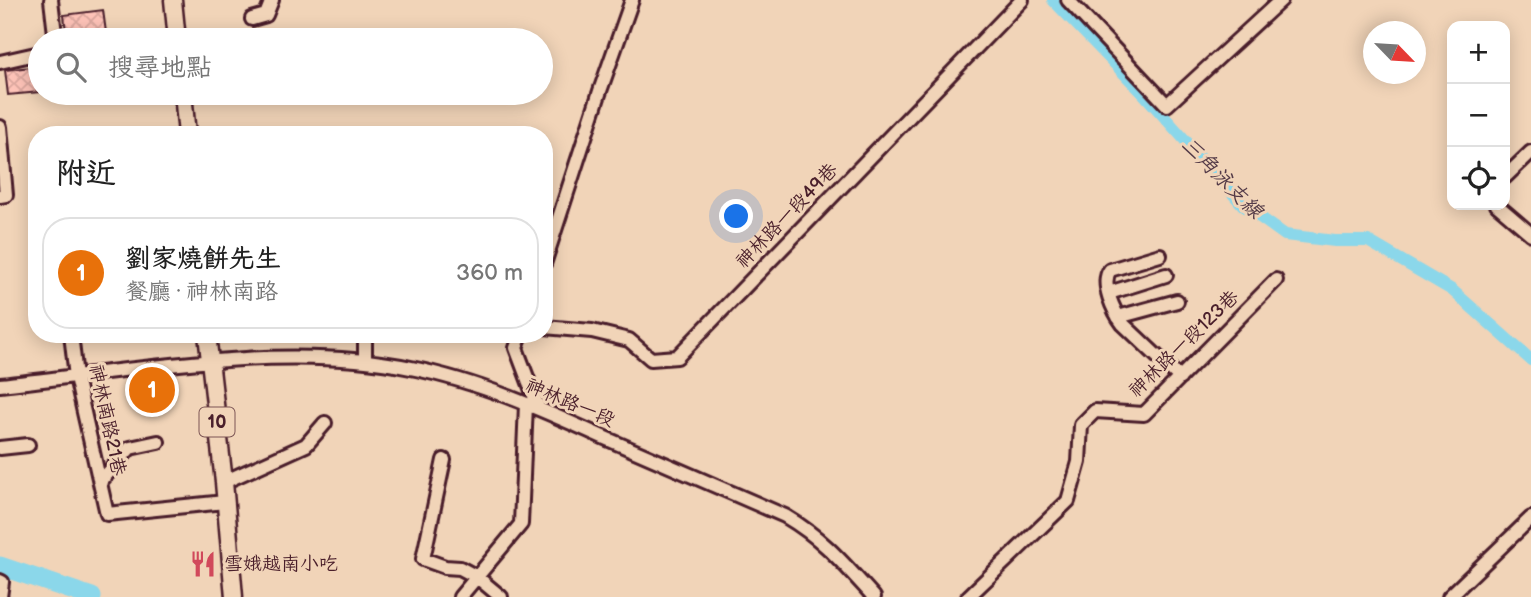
<!DOCTYPE html>
<html lang="zh-TW">
<meta charset="utf-8">
<style>
:root{--surface:#fff;--page:#f6f6f6;--text:#222;--muted:#767676;--line:#e0e0e0;--accent:#d1495b}
body{margin:0;font-family:"Balsamiq Sans","LXGW WenKai TC",sans-serif;background:var(--page);color:var(--text)}
.controls{position:absolute;right:21px;top:21px;display:grid;overflow:hidden;border-radius:14px;box-shadow:0 4px 18px #0003}
.controls button{width:63px;height:63px;display:grid;place-items:center;padding:0;border:0;border-bottom:2px solid var(--line);background:var(--surface);color:var(--text);font:35px sans-serif}
.compass{position:absolute;left:1363px;top:21px;width:63px;height:63px;border-radius:50%;background:var(--surface);box-shadow:0 4px 18px #0003;rotate:115deg}
.you{position:absolute;left:737px;top:217px;width:24px;height:24px;margin:-18px;border:5px solid #fff;border-radius:50%;background:#1a73e8;box-shadow:0 0 0 10px #1a73e833}
.badge{display:grid;place-items:center;width:46px;height:46px;border-radius:50%;background:var(--accent);color:#fff;font-size:23px;font-weight:700}
.pin{position:absolute;translate:-50% -50%;border:4px solid #fff;box-shadow:0 2px 7px #0006}
.list{margin:0;padding:0;list-style:none}
h2{display:flex;justify-content:space-between;align-items:center;height:91px;margin:0;padding:0 28px;font-size:30px}
h2 small{font-size:23px;font-weight:400;color:var(--muted)}
.list li{display:grid;grid-template-columns:46px 1fr auto;gap:21px;align-items:center;box-sizing:border-box;height:112px;margin:0 14px 14px;padding:0 14px;border:2px solid var(--line);border-radius:28px}
.list b{display:block;font-size:26px;white-space:nowrap}
.list p{margin:0;font-size:23px;white-space:nowrap;color:var(--muted)}
.list em{font-size:23px;font-style:normal;color:var(--muted)}
.icon{flex:none;width:38px;height:38px;fill:none;stroke:currentColor;stroke-width:2;stroke-linecap:round;stroke-linejoin:round}
.map{position:relative;flex:none;width:1531px;height:597px;overflow:hidden}
.search{position:absolute;background:var(--surface);box-shadow:0 4px 18px #0003;left:28px;top:28px;width:525px;height:77px;display:flex;align-items:center;gap:18px;box-sizing:border-box;padding:0 24px;border-radius:38px;color:var(--muted);font-size:26px}
.panel{position:absolute;background:var(--surface);box-shadow:0 4px 18px #0003;left:28px;top:126px;width:525px;height:217px;border-radius:28px}
.map>svg:first-child{display:block}
</style>
<div class="map">
<svg width="1531" height="597" viewBox="0 0 1531 597">
<defs>
<pattern id="building-cross-hatch" width="8" height="8" patternUnits="userSpaceOnUse" patternTransform="scale(1.75)"><rect width="8" height="8" fill="#fec3b8"/><path d="M0 0l8 8M0 8l8-8" fill="none" stroke="#dba79e"/></pattern>
</defs>
<rect width="100%" height="100%" fill="#f1d4b8"/>
<filter id="ink" filterUnits="userSpaceOnUse"><feTurbulence type="fractalNoise" baseFrequency=".0143" numOctaves="2"/><feDisplacementMap in="SourceGraphic" scale="14" xChannelSelector="R" yChannelSelector="G"/><feConvolveMatrix kernelMatrix="1 2 1 2 8 2 1 2 1" color-interpolation-filters="sRGB"/></filter>
<g filter="url(#ink)">
<g fill="none" stroke-linecap="round" stroke-linejoin="round">
<!-- canal -->
<path stroke="#8bd7ea" stroke-width="12" d="M1053,0L1143,93L1243,205L1285,235L1335,241H1368L1452,290L1531,360"/>
<!-- river -->
<path stroke="#8bd7ea" stroke-width="19" d="M0,566L92,597"/>
</g>
<!-- building -->
<path fill="url(#building-cross-hatch)" stroke="#4a1f2b" stroke-width="2" d="M103,10L107,40H67L64,15Z
M40,66V92L8,95L5,70Z"/>
<g fill="none" stroke-linecap="round" stroke-linejoin="round">
<!-- minor casing -->
<g stroke="#4a1f2b" stroke-width="18">
<path id="minor" d="M51,0L55,34L53,40
M1068,0L1167,105L1281,0
M252,19L266,15L272,0
M0,62L40,53
M0,127L6,195L0,196
M1505,177L1531,152
M1497,205L1531,234
M1160,255L1110,270C1100,283 1114,312 1123,324L1180,378
M544,264L600,91L632,0
M1109,293L1166,275
M1118,317L1177,301
M544,327L592,331L629,340L651,359L677,357L1022,0
M71,334L76,377L107,514L225,502
M365,334V361
M521,334L516,348L539,409
M0,385C129,371 284,342 411,368C478,381 543,410 605,438C665,464 725,490 785,516C824,539 844,564 874,597
M0,448L28,445
M444,460L423,559L445,567L460,568L477,577L501,597
M100,482L130,448L158,442
M224,482L306,445L325,423
M0,581L2,582L0,597
M460,597L521,524L526,404
M968,597L1068,501L1079,462L1081,425L1095,411L1144,414L1276,280
M1449,597L1531,518"/>
</g>
<!-- major casing -->
<g stroke="#4a1f2b" stroke-width="21">
<path id="major" d="M173,0L177,40
M183,93L187,135
M207,334L224,482L234,597"/>
</g>
<!-- minor -->
<use href="#minor" stroke="#f1d4b8" stroke-width="12"/>
<!-- major -->
<use href="#major" stroke="#f1d4b8" stroke-width="16"/>
</g>
</g>
<!-- icons -->
<defs>
<g id="restaurant-bare" transform="scale(2.1)"><path d="M-5-6h1v4h1v-4h1v4h1v-4h1v5L-1.5 .5V6h-2V.5L-5-1ZM5-6V6H3V1.5H1.5Q1.5-4 5-6Z" fill="#d1495b" stroke="#f1d4b8" stroke-width="2.5" paint-order="stroke"/></g>
</defs>
<g fill-rule="evenodd">
<use href="#restaurant-bare" x="203" y="564"/>
</g>
<g text-anchor="middle" dominant-baseline="central" stroke-width="6" stroke-linejoin="round" paint-order="stroke">
<!-- shield labels -->
<rect fill="#f1d4b8" stroke="#7c5555" stroke-width="2" x="199.5" y="407.5" width="35" height="29" rx="5"/>
<g font-size="18" font-weight="bold" fill="#4a1f2b">
<text x="217" y="422">10</text>
</g>
<!-- street labels -->
<g font-size="19" fill="#4a1f2b" stroke="#f1d4b8">
<text transform="translate(787 216) rotate(-46)">神林路一段49巷</text>
<text transform="translate(1184 344) rotate(-44)">神林路一段123巷</text>
<text transform="translate(570 403) rotate(23)">神林路一段</text>
<text transform="translate(107 420) rotate(78)">神林南路21巷</text>
</g>
<!-- poi labels -->
<g font-size="19" fill="#4a1f2b" stroke="#f1d4b8" text-anchor="start">
<text x="224" y="564">雪娥越南小吃</text>
</g>
<!-- water labels -->
<g font-size="21" font-style="italic" fill="#543b48" stroke="#f1d4b8">
<text transform="translate(1222 178) rotate(45)">三角泳支線</text>
</g>
</g>
</svg>
<div class="controls">
<button>+</button>
<button>−</button>
<button><svg class="icon" aria-label="locate" viewBox="0 0 24 24"><circle cx="12" cy="12" r="6"/><path d="M12 2v4M12 18v4M2 12h4M18 12h4"/></svg></button>
</div>
<svg class="compass" viewBox="-18 -18 36 36"><path d="M0-13l5 13h-10z" fill="#e53935"/><path d="M0 13l5-13h-10z" fill="#767676"/></svg>
<div class="you"></div>
<div class="pin badge" style="left:152px;top:390px;background:#e8710a">1</div>
<div class="search"><svg class="icon" aria-label="search" viewBox="0 0 24 24"><circle cx="10" cy="10" r="6"/><path d="M15 15l6 6"/></svg>搜尋地點</div>
<section class="panel">
<h2>附近<small></small></h2>
<ul class="list">
<li><span class="badge" style="background:#e8710a">1</span><div><b>劉家燒餅先生</b><p>餐廳 · 神林南路</p></div><em>360 m</em></li>
</ul>
</section>
</div>
